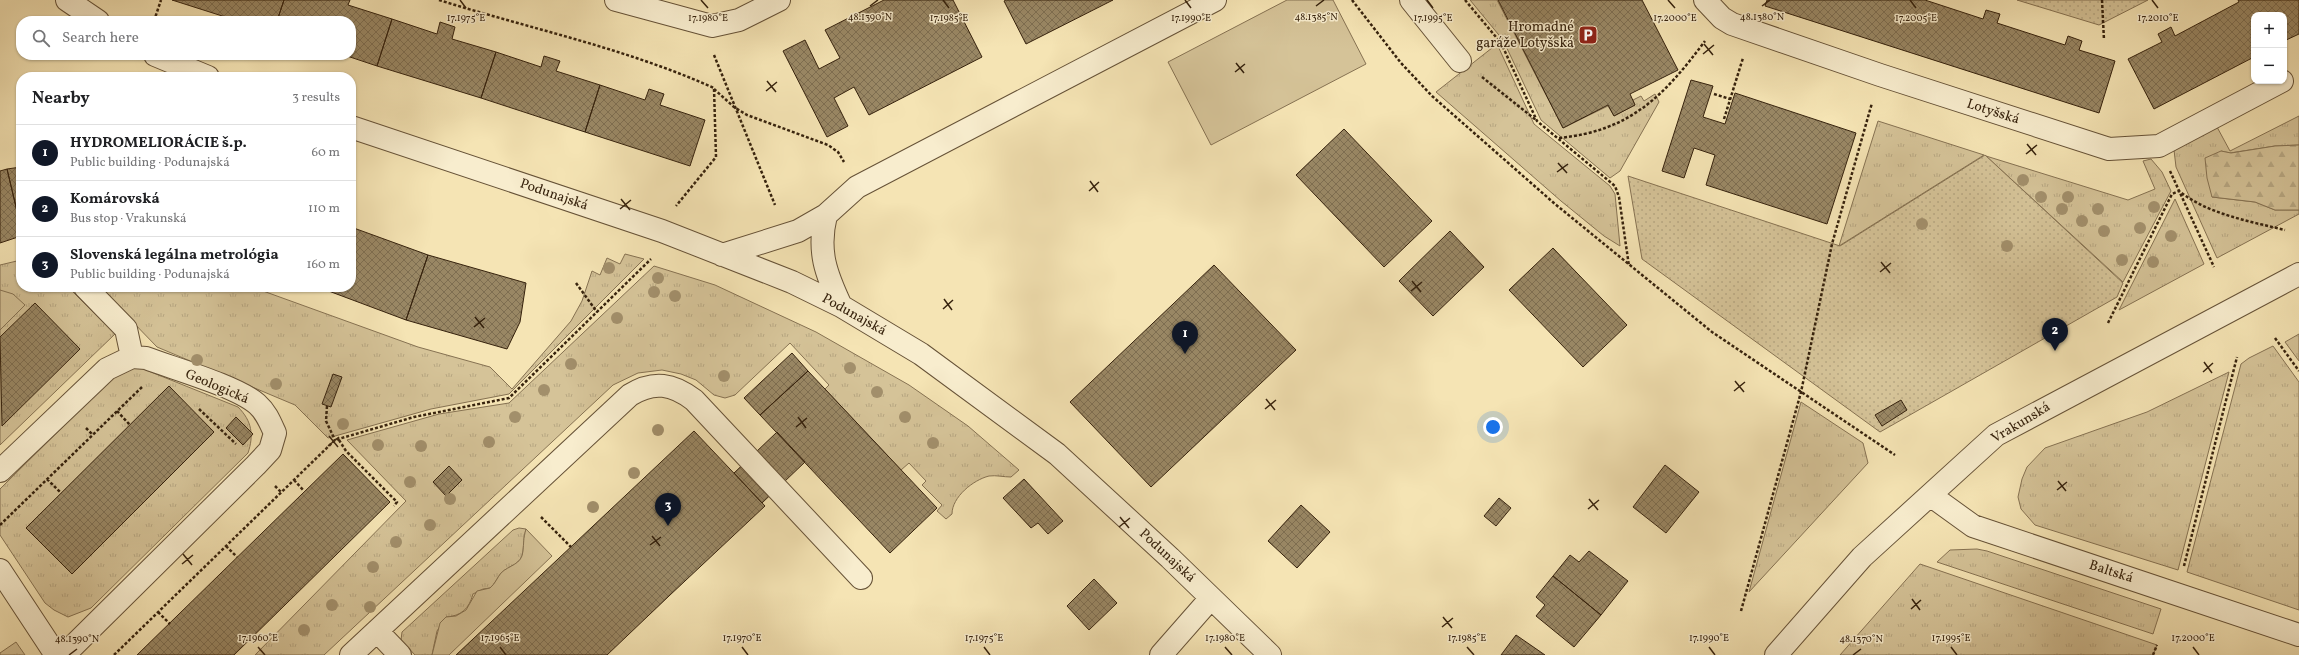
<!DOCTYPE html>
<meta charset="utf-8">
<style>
:root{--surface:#fff;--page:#f6f6f6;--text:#202124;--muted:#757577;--line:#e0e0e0;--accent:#111827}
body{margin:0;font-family:Vollkorn,serif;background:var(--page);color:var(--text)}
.controls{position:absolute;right:12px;top:12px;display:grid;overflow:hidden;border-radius:8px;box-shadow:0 1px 3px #0004}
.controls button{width:36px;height:36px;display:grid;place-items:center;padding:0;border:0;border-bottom:1px solid var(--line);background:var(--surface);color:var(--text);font:20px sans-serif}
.you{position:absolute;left:1493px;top:427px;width:14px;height:14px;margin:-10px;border:3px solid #fff;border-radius:50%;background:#1a73e8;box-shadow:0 0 0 6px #1a73e833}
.badge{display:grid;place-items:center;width:26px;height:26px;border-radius:50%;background:var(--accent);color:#fff;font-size:13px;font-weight:700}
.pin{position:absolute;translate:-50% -33px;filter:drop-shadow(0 1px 2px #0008)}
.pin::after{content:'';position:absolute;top:21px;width:14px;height:12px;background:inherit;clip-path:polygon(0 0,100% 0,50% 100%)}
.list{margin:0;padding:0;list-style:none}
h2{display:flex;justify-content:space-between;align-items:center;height:52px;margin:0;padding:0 16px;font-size:17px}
h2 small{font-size:13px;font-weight:400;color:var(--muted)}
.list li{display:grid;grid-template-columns:26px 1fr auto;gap:12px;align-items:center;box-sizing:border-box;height:56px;padding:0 16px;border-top:1px solid var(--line)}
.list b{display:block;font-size:15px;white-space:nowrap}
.list p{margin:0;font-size:13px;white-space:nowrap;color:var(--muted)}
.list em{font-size:13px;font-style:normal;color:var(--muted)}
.icon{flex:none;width:22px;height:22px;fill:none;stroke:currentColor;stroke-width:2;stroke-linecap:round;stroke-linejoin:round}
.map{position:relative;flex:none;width:2299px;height:655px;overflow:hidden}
.search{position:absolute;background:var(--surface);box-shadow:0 1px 3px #0004;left:16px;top:16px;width:340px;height:44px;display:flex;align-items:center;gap:10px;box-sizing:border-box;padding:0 14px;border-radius:16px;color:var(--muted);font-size:15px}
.panel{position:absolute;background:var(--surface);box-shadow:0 1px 3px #0004;left:16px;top:72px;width:340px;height:220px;border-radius:16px}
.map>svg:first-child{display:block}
</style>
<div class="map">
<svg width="2299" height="655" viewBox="0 0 2299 655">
<defs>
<pattern id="grass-tufts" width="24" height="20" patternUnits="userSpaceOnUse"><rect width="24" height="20" fill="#d5c398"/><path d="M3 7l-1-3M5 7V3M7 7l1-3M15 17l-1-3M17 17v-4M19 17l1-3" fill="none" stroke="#b7a782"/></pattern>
<pattern id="forest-firs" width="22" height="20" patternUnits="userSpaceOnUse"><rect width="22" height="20" fill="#d5c398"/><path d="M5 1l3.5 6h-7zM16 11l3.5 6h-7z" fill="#b7a782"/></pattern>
<pattern id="park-dots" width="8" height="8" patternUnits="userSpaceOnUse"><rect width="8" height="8" fill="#d5c398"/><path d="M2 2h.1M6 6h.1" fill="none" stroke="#b7a782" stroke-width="1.8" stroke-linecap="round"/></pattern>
<pattern id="building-cross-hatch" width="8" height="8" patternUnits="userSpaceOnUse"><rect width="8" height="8" fill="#998764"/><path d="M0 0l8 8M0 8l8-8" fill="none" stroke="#7e6e51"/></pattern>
</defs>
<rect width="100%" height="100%" fill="#f5e4b4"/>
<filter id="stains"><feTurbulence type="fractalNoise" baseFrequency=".005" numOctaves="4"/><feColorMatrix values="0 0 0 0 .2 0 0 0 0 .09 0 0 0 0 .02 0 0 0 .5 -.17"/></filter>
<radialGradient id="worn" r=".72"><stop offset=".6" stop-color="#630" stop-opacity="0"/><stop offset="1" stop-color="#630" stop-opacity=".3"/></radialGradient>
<!-- grass -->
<path fill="url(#grass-tufts)" stroke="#867252" d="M1470,0H1497L1563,128L1608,106L1614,116L1635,105L1633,100L1641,96L1644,101L1655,94L1659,102L1620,171L1610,178L1541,120L1503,40Z
M1497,44L1534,124L1610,186L1615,194L1620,246L1604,236L1561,201L1436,92Z
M2299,116V145L2275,146L2230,153L2221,151L2212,197L2255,202L2275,210H2299V214L2217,258L2176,167L2174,150L2217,127L2230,151Z
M1878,121L1984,155L1839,246Z
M1986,156L2128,200L2155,189L2143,161L2151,159L2162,172L2171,191L2123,282Z
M2175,199L2204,264L2119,310Z
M625,254L644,259L509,394L431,409L328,438L295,405L157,347L99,287H252L418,347L490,367L512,389L571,321L582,301L592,271L600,275L607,258L620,264Z
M21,260V287H68L115,334L0,445V265Z
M654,266L715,285L816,332L909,385L968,426L1019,470L1011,477C1004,477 996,475 989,476C973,480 952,497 952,514L946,519L937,511L942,505L922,485L926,481L909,463L901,470L825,389L829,385L790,343L735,395L725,398L714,395L696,380L681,374L662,370L638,373L613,385L324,655H255L406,501L347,440L439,414L509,403Z
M2299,334V361L2285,342Z
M2273,346L2299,382V610L2187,572L2241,364L2249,358Z
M123,367L141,368L238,407C252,421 254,435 248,453L91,608L68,617L54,610L45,603L0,535V489Z
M2229,372L2178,570L2035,525L2021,509L2018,497L2022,479L2027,467L2045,448L2147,412Z
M1801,402L1863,443L1868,463L1749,592Z
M519,528L526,529C523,540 524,542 523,551C522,565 509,565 501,573C497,578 495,584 490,588L483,589L473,594C469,609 461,616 446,617L437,631L432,655H415L401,640L402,632L513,530Z
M1977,549L1987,551L2161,609L2153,634L1937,562L1950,550Z
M1920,564L2157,645L2153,655H1840Z
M16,642L25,655H0V653Z"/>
<!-- forest -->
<path fill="url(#forest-firs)" stroke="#867252" d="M2299,145V210H2275L2255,202L2212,197L2207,178L2205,158L2221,151L2231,153L2275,146Z"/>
<!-- park -->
<path fill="url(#park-dots)" stroke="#867252" d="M2017,0H2148L2099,25Z
M1985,155L2123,283L2117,297L1880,432L1642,259L1628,176L1840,246Z"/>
<!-- garden -->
<path fill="#d5c398" stroke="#867252" d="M1287,0H1333L1366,64L1211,145L1168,62Z
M0,290L13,294L25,305L0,330Z
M526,529L552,556L449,655H432L440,623L446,617L456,616L466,610L477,591L490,588C495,584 497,578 501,573C509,565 522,565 523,551C524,542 523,540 526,529Z"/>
<!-- building -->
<path fill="url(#building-cross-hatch)" stroke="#36220d" d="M172,0H284L277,21H238Z
M284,0H350L348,5L392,19L377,66L344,55H351V21H277Z
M884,0H953L982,57L869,115L854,87L834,98L848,126L827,137L783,51L805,40L819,69L840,58L825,30Z
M1006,0H1113L1026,44L1004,1Z
M1498,0H1642L1678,70L1630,94L1635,105L1614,116L1608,105L1563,128Z
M1767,0H1925L1983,19L1986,10L2000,14L1997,23L2065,45L2068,36L2082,41L2079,50L2115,61L2099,113L1765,6Z
M2238,0H2299V34L2284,41V15H2254V57L2154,109L2128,59L2162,42L2158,34L2171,27L2175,36L2239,2Z
M392,19L437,34L440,22L455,27L452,39L496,52L481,98L377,66Z
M496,52L541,67L544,56L560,61L556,71L600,85L585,132L481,98Z
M1691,80L1713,86L1703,117L1725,124L1735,93L1856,133L1827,224L1706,185L1715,155L1694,148L1684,178L1662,171Z
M600,85L645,100L649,89L664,94L660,105L705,120L690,166L585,132Z
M1344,129L1432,221L1384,267L1296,175Z
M21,167V228L7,169Z
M7,169L21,228V236L0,243V171Z
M351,227L428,255L406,320L318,287H351Z
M1450,231L1484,267L1433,316L1399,281Z
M1553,248L1627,325L1583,367L1509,290Z
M428,255L526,283L520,322L507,349L406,320Z
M1214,265L1296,350L1151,487L1070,402Z
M35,303L80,349L2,426L0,337Z
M792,353L808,371L760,415L744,398Z
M808,371L937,508L890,553L760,415Z
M333,374L342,377L331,407L322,404Z
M169,386L214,432L72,574L26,528Z
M1901,400L1907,410L1882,426L1875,415Z
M236,417L253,434L243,445L226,428Z
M694,431L765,506L669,596L607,655H456Z
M777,432L805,462L762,503L734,473Z
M343,454L390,502L234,655H137Z
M1665,465L1699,492L1666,533L1633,507Z
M449,466L462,480L446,496L433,482Z
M1024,479L1063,521L1048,534L1038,523L1031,528L1003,498Z
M1499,498L1511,508L1496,526L1484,516Z
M1301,505L1330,532L1297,568L1268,541Z
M1589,551L1628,581L1601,615L1553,576L1570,555L1579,562Z
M1553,576L1601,615L1574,647L1536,616L1545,605L1536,597Z
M1094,579L1117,603L1089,630L1067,606Z
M1516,635L1545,655H1501Z"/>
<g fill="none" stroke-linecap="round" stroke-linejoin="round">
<!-- minor casing -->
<g stroke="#665237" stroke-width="24">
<path id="minor" d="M67,0L98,21
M616,0L712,26L739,20L779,0
M1411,0L1460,61
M1705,0L1722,18L1732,24L1880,75L2109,149L2159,146L2282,81
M155,55L208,77
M351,127L662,231L792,282L841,306L921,354L1057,454L1170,558L1270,655
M826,215C817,251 826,274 841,306
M722,255L798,231L826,215L857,187L1215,0
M85,287L126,329L132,357
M0,471L107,369L132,357L146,358C175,369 236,386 257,404C266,412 270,422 275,433L270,450L256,465L64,655
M1930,495L1973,526L2299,635
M0,570L56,655
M377,631L400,655
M351,655L630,395C654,380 673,384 694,400L861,578
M1161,655L1211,598
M1776,655L1862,557L1996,435L2299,274"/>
</g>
<!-- path -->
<path stroke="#36220d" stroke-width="2.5" stroke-dasharray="3 2" stroke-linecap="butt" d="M439,0C531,29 625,48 714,88L716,157L676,206
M1352,0L1401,63L1432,96L1555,204L1712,332L1895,455
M1465,0L1501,43L1537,121L1615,186L1619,197L1629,266
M2102,0L2104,40
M154,21L161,0
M714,55L775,205
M1482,77L1536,120
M714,89L734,107L747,115L828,145L838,152L844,162
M1714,94L1730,99
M1724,119L1743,58
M1559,138C1630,131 1664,96 1705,41
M2170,171L2214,267
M576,283L597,312
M2108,323L2172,194L2179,191C2208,214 2248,221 2285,230
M2275,338L2299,371
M327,406L326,421L335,440
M199,409L236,444
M117,411L130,425
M86,428L93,435
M339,440L346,451L397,502L394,506
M47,479L61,493
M294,480L304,491
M275,486L281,492
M541,517L571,547
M0,525L142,387
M226,546L237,557
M2184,566L2237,357
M1741,611L1801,392L1832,244L1872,103
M158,612L170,624
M114,655L335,440L414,417L509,398L651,259
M2153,655L2157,645"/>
<!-- minor -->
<use href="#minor" stroke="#f8edce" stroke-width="22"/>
</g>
<!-- trees -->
<g fill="#a28f6b">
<circle cx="2023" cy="180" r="6"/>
<circle cx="2041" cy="197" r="6"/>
<circle cx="2068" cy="197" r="6"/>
<circle cx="2154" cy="207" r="6"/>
<circle cx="2062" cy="209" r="6"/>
<circle cx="2098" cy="209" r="6"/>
<circle cx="2082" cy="221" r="6"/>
<circle cx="1922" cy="224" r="6"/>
<circle cx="2140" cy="228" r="6"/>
<circle cx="2104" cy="231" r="6"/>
<circle cx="2171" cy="236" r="6"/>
<circle cx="2007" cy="246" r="6"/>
<circle cx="2122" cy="260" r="6"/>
<circle cx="2153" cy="262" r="6"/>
<circle cx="609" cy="268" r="6"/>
<circle cx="658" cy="278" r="6"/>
<circle cx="654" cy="292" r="6"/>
<circle cx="675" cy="296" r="6"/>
<circle cx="617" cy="318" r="6"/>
<circle cx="197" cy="360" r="6"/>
<circle cx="571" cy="364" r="6"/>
<circle cx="850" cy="368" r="6"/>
<circle cx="724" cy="376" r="6"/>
<circle cx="276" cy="384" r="6"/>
<circle cx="544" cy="390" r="6"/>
<circle cx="877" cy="392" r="6"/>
<circle cx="515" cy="417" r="6"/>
<circle cx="905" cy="417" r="6"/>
<circle cx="343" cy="424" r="6"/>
<circle cx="658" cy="430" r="6"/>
<circle cx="489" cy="442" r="6"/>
<circle cx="933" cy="443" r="6"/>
<circle cx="378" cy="445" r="6"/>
<circle cx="421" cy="446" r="6"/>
<circle cx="634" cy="473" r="6"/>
<circle cx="410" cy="482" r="6"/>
<circle cx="450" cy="499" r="6"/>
<circle cx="593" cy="507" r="6"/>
<circle cx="430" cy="525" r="6"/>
<circle cx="396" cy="542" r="6"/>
<circle cx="373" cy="567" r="6"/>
<circle cx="332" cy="605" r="6"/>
<circle cx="370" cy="607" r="6"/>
<circle cx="304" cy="630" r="6"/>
</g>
<!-- ticks -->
<path fill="none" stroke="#36220d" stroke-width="1.5" d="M460,0L466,8M701,0L708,8M943,0L949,8M1185,0L1191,8M1427,0L1433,8M1668,0L1675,8M1910,0L1916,8M2152,0L2158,8M870,6L878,0M1316,6L1324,0M1762,6L1770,0M1704,44L1713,55M1703,54L1714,45M1236,63L1244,73M1235,72L1245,64M767,81L776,92M766,91L777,82M2027,144L2036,155M2026,154L2037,145M1558,163L1567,173M1557,172L1568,164M1090,181L1098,192M1089,191L1099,182M621,199L630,210M620,209L631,200M1881,262L1890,273M1880,272L1891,263M1412,281L1421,292M1411,291L1422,282M944,299L952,310M943,309L953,300M475,317L484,328M474,327L485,318M2204,362L2212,373M2203,372L2213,363M1735,381L1744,392M1734,391L1745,382M1266,399L1275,410M1265,409L1276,400M798,417L806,428M796,427L807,418M329,436L338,447M328,446L339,437M2058,481L2066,491M2057,490L2067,482M1589,499L1598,510M1588,509L1599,500M1120,517L1129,528M1119,527L1130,518M652,536L660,546M650,545L661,537M183,554L192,565M182,564L193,555M1912,599L1920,610M1911,609L1921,600M1443,617L1452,628M1442,627L1453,618M258,647L265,655M500,647L506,655M742,647L748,655M984,647L990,655M1225,647L1232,655M1467,647L1474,655M1709,647L1715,655M1951,647L1957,655M2193,647L2199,655M69,655L77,649M1853,655L1861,649"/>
<!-- icons -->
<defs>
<g id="parking-square" transform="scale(1)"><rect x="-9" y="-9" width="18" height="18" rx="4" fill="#8f2418" stroke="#f8edce"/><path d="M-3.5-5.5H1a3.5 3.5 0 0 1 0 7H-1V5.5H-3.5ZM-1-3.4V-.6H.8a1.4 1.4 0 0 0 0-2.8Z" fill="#fff"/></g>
</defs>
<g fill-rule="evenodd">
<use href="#parking-square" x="1588" y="35"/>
</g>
<g text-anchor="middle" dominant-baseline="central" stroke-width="3" stroke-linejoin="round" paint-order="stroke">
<!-- poi labels -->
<g font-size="14" fill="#36220d" stroke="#f8edce" text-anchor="end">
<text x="1574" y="27">Hromadné<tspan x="1574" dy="16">garáže Lotyšská</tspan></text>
</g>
<!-- street labels -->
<g font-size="14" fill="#36220d" stroke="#f8edce">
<text transform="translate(1993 112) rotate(18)">Lotyšská</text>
<text transform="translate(554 195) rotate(19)">Podunajská</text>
<text transform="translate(854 315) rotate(29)">Podunajská</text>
<text transform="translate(217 387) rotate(23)">Geologická</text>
<text transform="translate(2021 423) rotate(-31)">Vrakunská</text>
<text transform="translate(1167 556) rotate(43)">Podunajská</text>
<text transform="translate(2111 572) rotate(18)">Baltská</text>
</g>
</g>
<g font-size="10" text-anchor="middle" fill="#36220d" stroke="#f8edce" stroke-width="3" stroke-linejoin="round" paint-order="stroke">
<text x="870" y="20">48.1390°N</text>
<text x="1316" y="20">48.1385°N</text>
<text x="1762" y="20">48.1380°N</text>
<text x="2158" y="21">17.2010°E</text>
<text x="466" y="21">17.1975°E</text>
<text x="708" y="21">17.1980°E</text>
<text x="949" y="21">17.1985°E</text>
<text x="1191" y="21">17.1990°E</text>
<text x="1433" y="21">17.1995°E</text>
<text x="1675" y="21">17.2000°E</text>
<text x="1916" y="21">17.2005°E</text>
<text x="258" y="641">17.1960°E</text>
<text x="500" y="641">17.1965°E</text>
<text x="742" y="641">17.1970°E</text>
<text x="984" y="641">17.1975°E</text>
<text x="1225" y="641">17.1980°E</text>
<text x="1467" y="641">17.1985°E</text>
<text x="1709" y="641">17.1990°E</text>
<text x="1951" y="641">17.1995°E</text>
<text x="2193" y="641">17.2000°E</text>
<text x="77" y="642">48.1390°N</text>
<text x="1861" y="642">48.1370°N</text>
</g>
<rect width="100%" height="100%" filter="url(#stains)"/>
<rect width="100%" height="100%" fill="url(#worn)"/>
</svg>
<div class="controls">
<button>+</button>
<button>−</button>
</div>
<div class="you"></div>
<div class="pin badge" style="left:1185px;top:354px">1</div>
<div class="pin badge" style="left:2055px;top:351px">2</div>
<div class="pin badge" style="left:668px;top:526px">3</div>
<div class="search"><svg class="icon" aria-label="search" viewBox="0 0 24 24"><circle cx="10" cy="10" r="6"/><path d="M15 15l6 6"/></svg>Search here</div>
<section class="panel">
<h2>Nearby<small>3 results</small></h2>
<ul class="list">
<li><span class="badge">1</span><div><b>HYDROMELIORÁCIE š.p.</b><p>Public building · Podunajská</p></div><em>60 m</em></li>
<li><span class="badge">2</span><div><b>Komárovská</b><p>Bus stop · Vrakunská</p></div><em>110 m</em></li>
<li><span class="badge">3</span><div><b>Slovenská legálna metrológia</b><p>Public building · Podunajská</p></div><em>160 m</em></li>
</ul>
</section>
</div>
